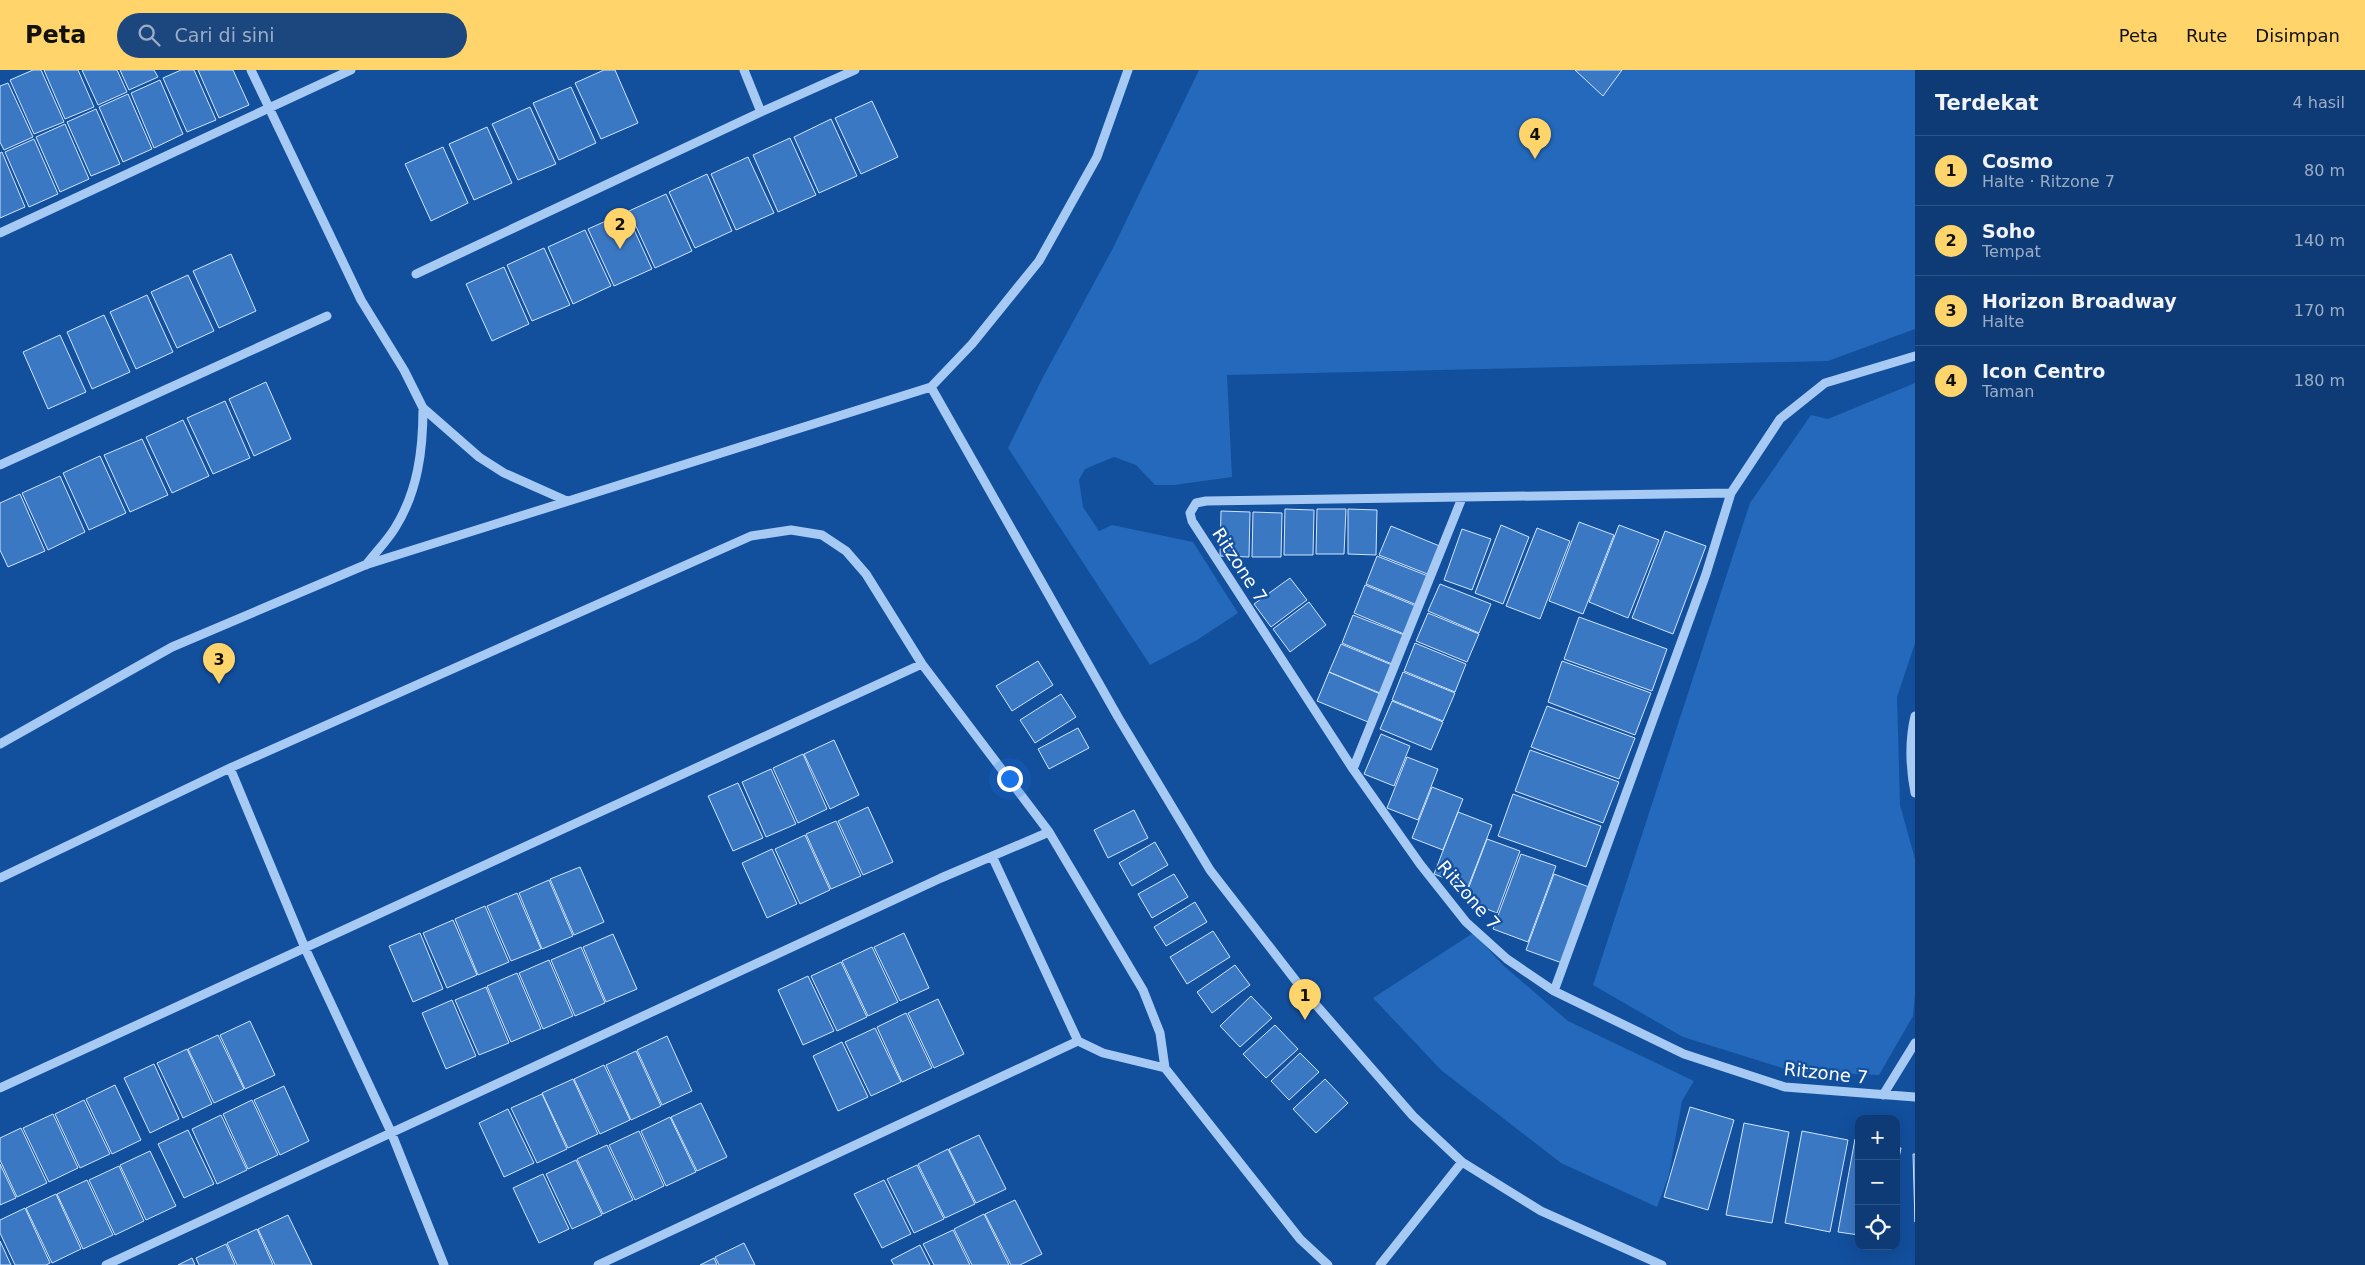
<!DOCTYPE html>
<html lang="id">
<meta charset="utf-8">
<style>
:root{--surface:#0e3b76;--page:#1c467e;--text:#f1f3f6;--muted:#9badc5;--line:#2e5588;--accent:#ffd46b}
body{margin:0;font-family:"DejaVu Sans",sans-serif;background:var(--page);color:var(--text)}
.controls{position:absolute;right:15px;bottom:15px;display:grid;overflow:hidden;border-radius:10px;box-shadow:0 5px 20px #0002}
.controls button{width:45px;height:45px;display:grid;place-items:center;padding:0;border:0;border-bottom:1px solid var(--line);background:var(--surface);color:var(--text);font:25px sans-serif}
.you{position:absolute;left:1009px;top:708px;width:18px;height:18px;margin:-12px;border:4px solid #fff;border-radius:50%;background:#1a73e8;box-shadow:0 0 0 8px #1a73e833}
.badge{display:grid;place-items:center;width:32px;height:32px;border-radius:50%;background:var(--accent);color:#111;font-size:16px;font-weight:700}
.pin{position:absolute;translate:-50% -41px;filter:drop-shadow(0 1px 2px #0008)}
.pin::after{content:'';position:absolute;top:26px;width:18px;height:15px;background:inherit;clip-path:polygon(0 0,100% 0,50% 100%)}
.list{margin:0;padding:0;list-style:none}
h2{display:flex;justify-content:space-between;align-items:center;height:65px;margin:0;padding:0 20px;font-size:21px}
h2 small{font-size:16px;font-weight:400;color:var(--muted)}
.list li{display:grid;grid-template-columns:32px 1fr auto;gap:15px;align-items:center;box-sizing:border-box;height:70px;padding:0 20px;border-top:1px solid var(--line)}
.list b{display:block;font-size:19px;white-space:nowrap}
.list p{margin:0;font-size:16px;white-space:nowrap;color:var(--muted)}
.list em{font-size:16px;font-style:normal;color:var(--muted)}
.icon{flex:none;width:28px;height:28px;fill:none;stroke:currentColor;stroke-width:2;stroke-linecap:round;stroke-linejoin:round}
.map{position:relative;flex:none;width:1915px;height:1195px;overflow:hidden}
header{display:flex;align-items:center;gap:30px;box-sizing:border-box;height:70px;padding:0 25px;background:var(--accent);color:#111}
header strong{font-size:24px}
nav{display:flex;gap:28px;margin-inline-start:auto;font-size:18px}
.search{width:350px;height:45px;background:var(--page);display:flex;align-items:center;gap:12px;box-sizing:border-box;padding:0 18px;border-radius:28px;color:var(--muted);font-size:19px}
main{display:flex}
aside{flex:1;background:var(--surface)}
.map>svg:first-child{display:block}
</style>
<header>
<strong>Peta</strong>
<div class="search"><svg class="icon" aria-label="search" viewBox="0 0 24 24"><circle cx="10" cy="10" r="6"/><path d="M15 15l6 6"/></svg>Cari di sini</div>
<nav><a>Peta</a><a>Rute</a><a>Disimpan</a></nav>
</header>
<main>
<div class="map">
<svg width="1915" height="1195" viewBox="0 0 1915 1195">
<rect width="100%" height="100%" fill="#124f9d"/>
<!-- green -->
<path fill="#2469bb" d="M1199,0H1915V259L1828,291L1227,305L1232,407L1174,415H1155L1136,395L1114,387L1085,399L1079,410L1083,437L1099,461L1112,455L1193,472L1238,543L1197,570L1150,595L1008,378L1042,309L1113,178Z
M1915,313V573L1897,627L1900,735L1915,789V925L1913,946L1879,1005L1792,1001L1683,967L1593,915L1750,433L1811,345L1828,349Z
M1473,863L1504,896L1568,951L1694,1011L1682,1031L1669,1105L1657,1137L1561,1093L1441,1000L1373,928Z"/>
<!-- building -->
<path fill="#3b78c4" stroke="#d0e5fe" d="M33,0H41L64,52L34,64L10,10Z
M44,0H78L94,37L65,49Z
M82,0H117L127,22L98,35Z
M120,0H154L158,7L129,20Z
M181,0H194L216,50L187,62L163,8Z
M198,0H233L249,35L219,48Z
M604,0H615L638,53L601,69L575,13Z
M1575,0H1622L1603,26Z
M160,10L183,64L154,78L131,23Z
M8,13L33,67L4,80L0,72V16Z
M571,17L596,73L559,90L533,33Z
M128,24L152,79L123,92L99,37Z
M872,31L898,87L861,104L835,48Z
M530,37L556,94L518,110L492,54Z
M96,39L120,94L91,106L67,52Z
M831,49L857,106L819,123L794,67Z
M65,54L89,109L60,122L36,67Z
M487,57L512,113L474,130L449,74Z
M790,68L816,125L778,142L753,85Z
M34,69L58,124L29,137L5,82Z
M443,77L468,133L431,151L405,94Z
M2,82L25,137L0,148V83Z
M748,87L774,143L736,160L711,104Z
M707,104L732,161L695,178L669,122Z
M666,124L692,181L655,198L629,141Z
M626,142L652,199L614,216L588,159Z
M585,160L611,216L573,234L548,177Z
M544,178L570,235L532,251L507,195Z
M231,184L256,241L219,258L193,201Z
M504,197L529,254L492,271L466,214Z
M188,205L214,261L177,278L151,222Z
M147,225L173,282L136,299L110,242Z
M104,245L130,302L92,319L67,262Z
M60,265L86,322L48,339L23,282Z
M266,312L291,369L254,386L229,329Z
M225,331L250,388L213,404L187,348Z
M183,350L209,406L172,423L146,367Z
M142,369L168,425L130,442L104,385Z
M100,386L126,443L89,460L63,403Z
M60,406L85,462L48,480L22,423Z
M20,424L45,481L8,497L0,480V433Z
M1285,439L1314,440L1313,485H1284Z
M1317,439H1346L1344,484H1316Z
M1348,439L1377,440L1376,485L1348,484Z
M1221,441L1250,442L1249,487L1220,486Z
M1253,442L1282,443L1281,487H1252Z
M1579,452L1614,465L1583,544L1549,531Z
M1501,455L1529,467L1503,534L1475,523Z
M1619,455L1659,470L1628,548L1589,532Z
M1391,456L1442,477L1430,505L1379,485Z
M1537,458L1570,471L1540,549L1506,536Z
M1462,459L1491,469L1472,520L1444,510Z
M1665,461L1706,476L1673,564L1632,548Z
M1377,486L1428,506L1417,535L1366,514Z
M1290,508L1307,530L1271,557L1254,534Z
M1440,514L1491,534L1479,563L1428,541Z
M1365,515L1416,536L1404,564L1354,543Z
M1309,532L1326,555L1290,582L1273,559Z
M1428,543L1479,564L1467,592L1416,571Z
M1353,545L1404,565L1392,594L1342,573Z
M1579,547L1667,579L1652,621L1564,589Z
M1415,573L1466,594L1455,622L1404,601Z
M1341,574L1392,595L1380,623L1329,602Z
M1038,591L1053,615L1012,641L996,616Z
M1562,591L1651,623L1635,665L1548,632Z
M1329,602L1380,624L1368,652L1317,631Z
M1403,602L1455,623L1443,651L1392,630Z
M1061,624L1076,647L1035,673L1020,650Z
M1392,631L1443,652L1431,680L1380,659Z
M1547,636L1635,668L1619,709L1531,677Z
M1078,658L1089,678L1049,699L1038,679Z
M1381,664L1410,676L1394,716L1364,704Z
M834,670L859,725L830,739L804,684Z
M1530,680L1619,712L1603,753L1515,721Z
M803,684L827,739L798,753L773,698Z
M1407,687L1438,699L1418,750L1387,738Z
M771,699L796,754L766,767L742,712Z
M738,713L763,768L733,781L708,726Z
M1432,717L1463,729L1443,780L1412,768Z
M1513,724L1601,756L1586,797L1498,766Z
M868,737L893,792L863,805L838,751Z
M1134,740L1148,768L1108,788L1094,760Z
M1458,742L1492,755L1468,817L1434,804Z
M836,751L861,806L831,819L806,764Z
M805,765L830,820L800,834L775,779Z
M1487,769L1520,781L1497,843L1464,830Z
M1155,772L1168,795L1132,816L1119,793Z
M772,779L797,834L767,848L742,793Z
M1521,784L1556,796L1528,872L1493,859Z
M580,797L604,852L574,865L550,809Z
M1174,804L1188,827L1152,848L1138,824Z
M1554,804L1589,817L1562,893L1526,880Z
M549,810L573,866L542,879L519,823Z
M517,823L541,879L511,891L487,836Z
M1195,832L1207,852L1166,876L1154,857Z
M485,836L509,892L478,905L455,849Z
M453,850L477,905L447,918L423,863Z
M1213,861L1230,887L1187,914L1170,887Z
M420,863L443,919L413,932L389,876Z
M904,863L929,918L900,931L874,877Z
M613,864L637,919L606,932L583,877Z
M581,877L605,933L575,946L551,890Z
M872,877L898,932L868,946L842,891Z
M549,890L573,946L543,959L519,903Z
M841,892L867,947L837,961L811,906Z
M1235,895L1250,915L1212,943L1197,922Z
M517,903L541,959L511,972L487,916Z
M808,906L834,961L803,975L778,920Z
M486,917L509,973L479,985L455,930Z
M1251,926L1272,948L1240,977L1220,956Z
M938,929L964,984L934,998L908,943Z
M452,930L476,986L446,999L422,943Z
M906,943L932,998L902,1012L877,957Z
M250,951L275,1005L245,1019L220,965Z
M1275,955L1298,979L1266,1008L1243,984Z
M875,958L901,1012L871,1026L845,972Z
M218,965L244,1019L214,1033L188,979Z
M667,966L692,1021L662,1035L637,980Z
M842,972L868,1027L838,1041L813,986Z
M187,979L212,1034L183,1048L157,993Z
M636,981L661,1036L631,1050L606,995Z
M1300,983L1319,1002L1289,1030L1271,1011Z
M154,994L179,1049L150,1063L124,1008Z
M604,995L630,1050L600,1064L574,1009Z
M573,1009L598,1064L568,1078L542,1023Z
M1325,1009L1348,1033L1316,1063L1293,1039Z
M115,1015L141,1070L112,1084L86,1029Z
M284,1016L309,1071L280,1085L254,1030Z
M542,1024L567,1079L537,1093L511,1038Z
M84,1030L110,1084L80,1098L55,1044Z
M252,1030L278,1085L248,1099L223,1044Z
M701,1033L727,1087L697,1101L671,1047Z
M1690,1037L1734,1050L1708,1140L1664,1127Z
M508,1039L534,1093L504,1107L479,1053Z
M53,1044L78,1098L49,1112L23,1058Z
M221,1045L247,1100L217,1114L192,1059Z
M670,1047L696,1102L666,1116L641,1061Z
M1744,1053L1789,1062L1772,1153L1726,1145Z
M21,1058L47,1113L17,1127L0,1090V1068Z
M188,1060L214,1114L184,1128L158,1074Z
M639,1061L664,1116L635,1130L609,1075Z
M1802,1061L1848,1070L1830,1162L1785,1153Z
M979,1065L1006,1119L976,1133L949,1079Z
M1855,1069L1859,1070V1165L1838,1162Z
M607,1075L633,1130L603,1144L577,1089Z
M1896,1077L1901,1078L1896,1103Z
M948,1079L975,1134L945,1148L918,1094Z
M150,1081L176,1136L146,1150L120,1095Z
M1913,1084H1915V1152Z
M576,1090L602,1145L572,1159L546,1104Z
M0,1094L16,1128L0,1135Z
M917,1095L944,1149L914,1163L887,1109Z
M119,1096L144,1151L115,1165L89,1110Z
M543,1104L569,1159L539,1173L513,1118Z
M87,1110L113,1165L83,1179L57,1124Z
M884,1110L911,1164L882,1178L854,1124Z
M56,1124L81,1179L52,1193L26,1138Z
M1015,1130L1042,1184L1020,1195H1011L985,1144Z
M25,1138L50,1193L46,1195H15L0,1163V1150Z
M984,1144L1009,1195H972L954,1159Z
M288,1145L312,1195H275L258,1159Z
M257,1159L273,1195H237L227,1173Z
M953,1160L970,1195H934L923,1174Z
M0,1171L11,1195H0Z
M744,1173L755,1195H719L715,1187Z
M226,1174L235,1195H199L196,1188Z
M920,1175L930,1195H894L891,1190Z
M192,1188L195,1195H178Z
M714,1188L717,1195H700Z"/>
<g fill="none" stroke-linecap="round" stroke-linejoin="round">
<!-- minor -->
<path stroke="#a7caf4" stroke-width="9" d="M251,0L361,230L404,300L423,338L479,387L504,403L567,431
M744,0L761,42
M0,163L351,0
M416,204L761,42L855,0
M931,317L1118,647L1210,800L1303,920L1413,1046L1462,1092L1541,1141L1662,1195
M0,395L327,246
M1731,423L1206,431L1196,433L1190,443L1192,451L1353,699L1420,794L1466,852L1507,889L1554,921L1684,984L1785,1017L1915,1027
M366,495C375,483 387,471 395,458C418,421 423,380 423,338
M1915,646C1909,671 1910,697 1915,723
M0,674L172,577L365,495L931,317L972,274L1039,191L1097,87L1128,0
M230,698L305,878L391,1062L444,1195
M1353,699L1462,428
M992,786L1078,971
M0,808L230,698L751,466L791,460L822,465L846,481L866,504L922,594L1049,762L1143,920L1160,963L1165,998
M1554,921L1706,504L1731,423L1780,349L1825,313L1915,286
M0,1018L922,594
M1883,1025L1915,973
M106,1195L941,808L1049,762
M598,1195L1078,971L1103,983L1165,998L1300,1169L1328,1195
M1380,1195L1462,1092"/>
</g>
<g text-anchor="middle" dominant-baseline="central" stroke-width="4.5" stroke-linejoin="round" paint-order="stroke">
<!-- street labels -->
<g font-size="18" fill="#fff" stroke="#124f9d">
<text transform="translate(1240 495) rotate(57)">Ritzone 7</text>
<text transform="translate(1469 825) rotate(49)">Ritzone 7</text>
<text transform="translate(1826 1003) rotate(6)">Ritzone 7</text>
</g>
</g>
</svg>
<div class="controls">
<button>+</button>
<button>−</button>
<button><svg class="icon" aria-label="locate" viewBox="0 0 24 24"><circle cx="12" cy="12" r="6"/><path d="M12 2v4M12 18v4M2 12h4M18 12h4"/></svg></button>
</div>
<div class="you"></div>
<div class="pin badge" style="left:1305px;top:950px">1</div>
<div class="pin badge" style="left:620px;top:179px">2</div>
<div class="pin badge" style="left:219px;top:614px">3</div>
<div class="pin badge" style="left:1535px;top:89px">4</div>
</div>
<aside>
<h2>Terdekat<small>4 hasil</small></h2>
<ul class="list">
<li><span class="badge">1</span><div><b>Cosmo</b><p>Halte · Ritzone 7</p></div><em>80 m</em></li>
<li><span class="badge">2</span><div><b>Soho</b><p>Tempat</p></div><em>140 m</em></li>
<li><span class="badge">3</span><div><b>Horizon Broadway</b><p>Halte</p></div><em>170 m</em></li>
<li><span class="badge">4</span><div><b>Icon Centro</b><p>Taman</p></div><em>180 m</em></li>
</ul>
</aside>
</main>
